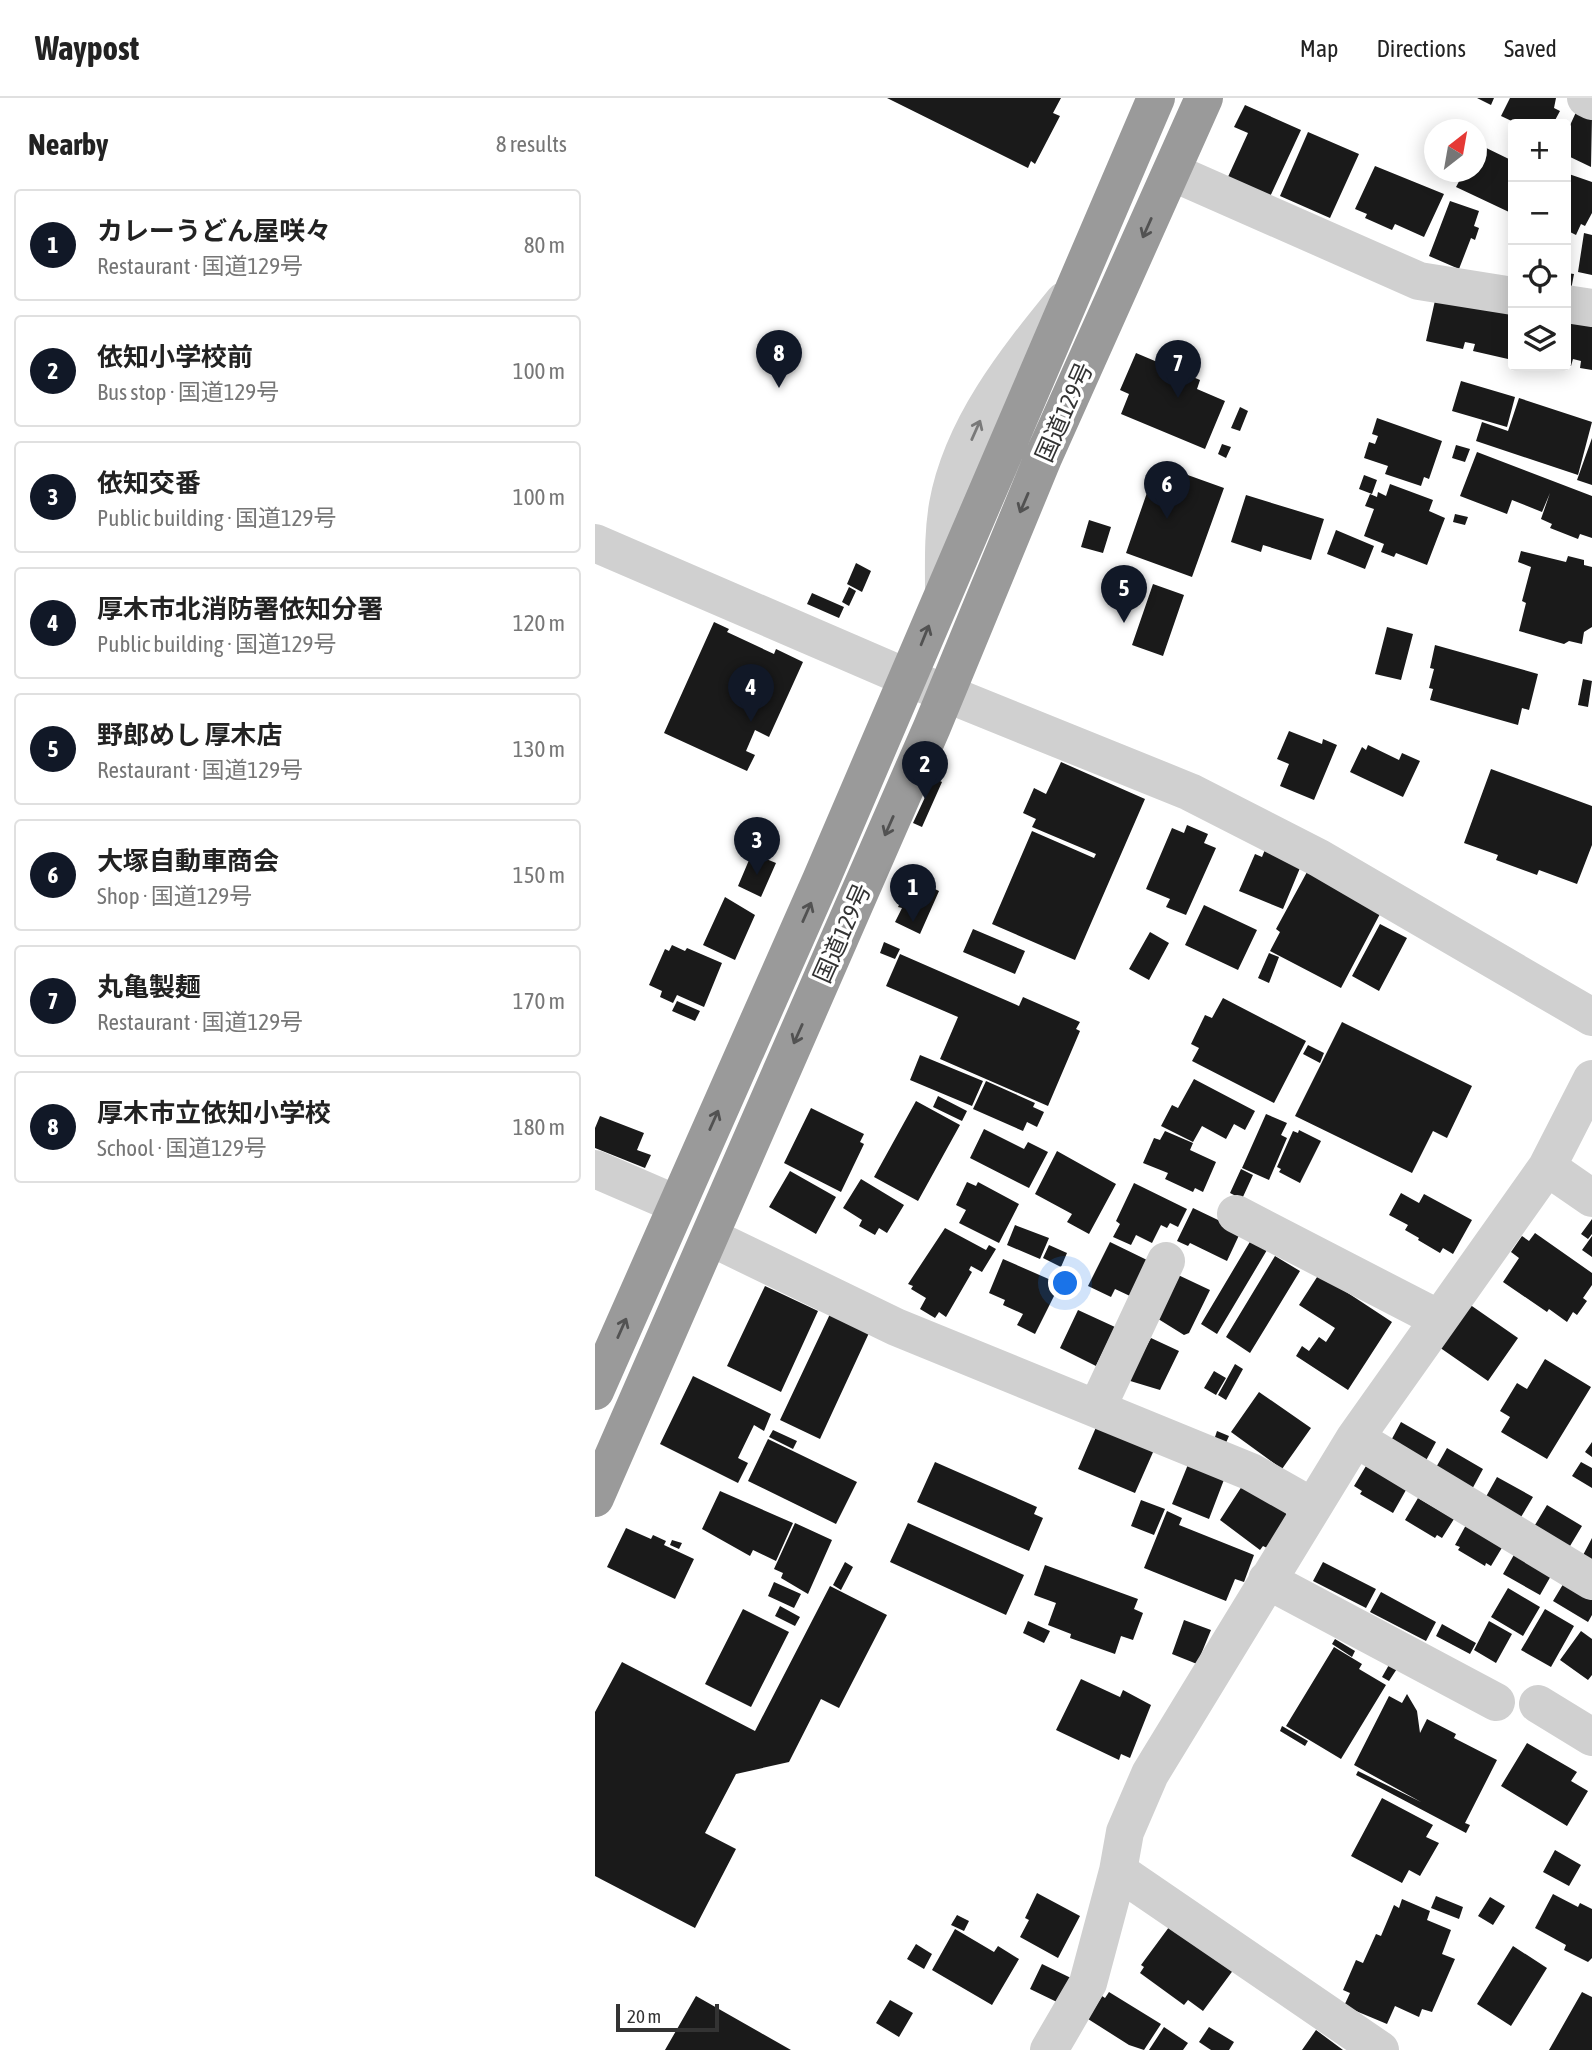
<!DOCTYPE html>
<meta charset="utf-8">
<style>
:root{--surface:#fff;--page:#f2f2f2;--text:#222;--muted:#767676;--line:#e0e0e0;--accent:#111827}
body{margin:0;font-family:"Asap Condensed","Noto Sans JP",sans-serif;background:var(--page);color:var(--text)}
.controls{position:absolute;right:21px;top:21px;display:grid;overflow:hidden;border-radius:7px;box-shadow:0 4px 18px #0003}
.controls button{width:63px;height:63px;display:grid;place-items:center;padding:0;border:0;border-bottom:2px solid var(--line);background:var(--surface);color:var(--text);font:35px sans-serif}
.compass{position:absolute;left:829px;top:21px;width:63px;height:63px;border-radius:50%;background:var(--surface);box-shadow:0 4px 18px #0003;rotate:31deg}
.scale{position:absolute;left:21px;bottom:18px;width:103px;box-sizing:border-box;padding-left:7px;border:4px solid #333;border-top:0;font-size:19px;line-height:24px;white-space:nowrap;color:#333;-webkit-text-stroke:5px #fff;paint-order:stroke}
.you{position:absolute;left:471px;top:1186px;width:24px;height:24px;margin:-18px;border:5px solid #fff;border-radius:50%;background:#1a73e8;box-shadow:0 0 0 10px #1a73e833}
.badge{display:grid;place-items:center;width:46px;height:46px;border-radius:50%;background:var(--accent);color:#fff;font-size:23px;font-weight:700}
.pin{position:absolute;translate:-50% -58px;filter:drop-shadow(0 2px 4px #0008)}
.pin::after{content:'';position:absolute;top:37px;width:24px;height:21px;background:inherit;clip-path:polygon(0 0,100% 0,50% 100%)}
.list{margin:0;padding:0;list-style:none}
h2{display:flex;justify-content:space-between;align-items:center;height:91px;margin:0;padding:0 28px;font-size:30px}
h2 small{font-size:23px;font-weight:400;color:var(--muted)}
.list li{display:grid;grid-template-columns:46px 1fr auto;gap:21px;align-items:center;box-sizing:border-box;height:112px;margin:0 14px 14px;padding:0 14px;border:2px solid var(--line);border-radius:7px}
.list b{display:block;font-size:26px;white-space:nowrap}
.list p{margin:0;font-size:23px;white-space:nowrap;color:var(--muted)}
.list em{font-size:23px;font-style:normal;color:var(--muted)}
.icon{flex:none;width:38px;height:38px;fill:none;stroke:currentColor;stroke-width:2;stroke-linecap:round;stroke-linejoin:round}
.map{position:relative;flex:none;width:997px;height:1952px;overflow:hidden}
header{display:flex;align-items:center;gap:42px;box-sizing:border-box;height:98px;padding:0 35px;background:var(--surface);border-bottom:2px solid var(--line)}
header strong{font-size:33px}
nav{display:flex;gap:38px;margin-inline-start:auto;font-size:24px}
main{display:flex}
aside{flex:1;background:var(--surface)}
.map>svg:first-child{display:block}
</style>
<header>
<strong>Waypost</strong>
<nav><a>Map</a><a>Directions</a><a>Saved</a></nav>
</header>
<main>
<aside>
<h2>Nearby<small>8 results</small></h2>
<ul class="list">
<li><span class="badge">1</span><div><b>カレーうどん屋咲々</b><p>Restaurant · 国道129号</p></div><em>80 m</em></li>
<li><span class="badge">2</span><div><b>依知小学校前</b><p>Bus stop · 国道129号</p></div><em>100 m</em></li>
<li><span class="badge">3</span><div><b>依知交番</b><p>Public building · 国道129号</p></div><em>100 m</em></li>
<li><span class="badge">4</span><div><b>厚木市北消防署依知分署</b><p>Public building · 国道129号</p></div><em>120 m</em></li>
<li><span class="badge">5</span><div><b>野郎めし 厚木店</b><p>Restaurant · 国道129号</p></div><em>130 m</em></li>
<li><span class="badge">6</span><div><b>大塚自動車商会</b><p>Shop · 国道129号</p></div><em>150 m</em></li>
<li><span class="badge">7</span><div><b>丸亀製麺</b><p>Restaurant · 国道129号</p></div><em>170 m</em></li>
<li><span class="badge">8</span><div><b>厚木市立依知小学校</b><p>School · 国道129号</p></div><em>180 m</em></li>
</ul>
</aside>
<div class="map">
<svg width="997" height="1952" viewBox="0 0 997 1952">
<rect width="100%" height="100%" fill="#fff"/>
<!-- building -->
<path fill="#1a1a1a" d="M292,0H466L458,15L465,18L440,66L436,63L433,70Z
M882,0H899L896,7Z
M915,0H961L959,10L965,13L958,26H923L906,18Z
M650,7L706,32L674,101L632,81L653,35L639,29Z
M982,12L997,19L996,69L971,57V36Z
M713,34L764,56L735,120L685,98Z
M881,45L918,63V107L914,114L861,89L869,74H881Z
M780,68L849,96L829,139L800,126L797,132L770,120L772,116L760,111Z
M971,75L997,84V115L990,128L986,126L981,137L971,132Z
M855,103L884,113L879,128L884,130L880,142L876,140L864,171L834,158Z
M989,135L997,137V177L983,174Z
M972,175L979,176L976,192L971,191Z
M841,198L918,215L913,261L878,253L880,246L870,244L868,251L831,243Z
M971,224L997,228V272L985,270L986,263L978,261L976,268L971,267Z
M541,255L605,282L602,291L630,303L610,351L526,316L534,296L525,292Z
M866,283L920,299L912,329L857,313Z
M924,300L997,324L983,377L881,343L887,324L913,333Z
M645,309L653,313L645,333L636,330Z
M782,320L847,343L834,381L829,379L826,388L790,376L793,368L769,360L774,344L780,346L783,338L777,336Z
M997,340V387L982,382Z
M627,346L636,349L631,360L623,356Z
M861,347L875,351L870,364L857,360Z
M882,354L997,398V440L985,436L983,441L955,430L957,426L946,421L955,395L947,414L917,402L912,416L865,398Z
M562,366L629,390L597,479L531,455Z
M769,377L782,382L777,396L764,391Z
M795,386L838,402L834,413L850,420L832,467L801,455L799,459L786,454L789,446L769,438L779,411L770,408L775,396L782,399L783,394L791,398Z
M651,397L729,421L716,462L668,447L666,454L636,444Z
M860,416L873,419L870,427L858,424Z
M494,422L516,429L508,455L486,449Z
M741,432L779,448L770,471L732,456Z
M926,453L971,464L973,458L989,462V467L997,469V529L989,534L987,546L974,543L969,546L924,533L931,505L927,503L936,469L923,464Z
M261,465L276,473L267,494L252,486Z
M558,486L589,497L568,558L537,547Z
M254,489L261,493L254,508L247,504Z
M217,495L249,509L244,520L212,506Z
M119,524L134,531L132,534L179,556L181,551L208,564L174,639L160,632L151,653L160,657L152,673L69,635Z
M792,529L818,536L806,582L780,576Z
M840,547L943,576L934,612L927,610L923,627L835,602L838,591L834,590L839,571L835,570Z
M988,581L997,583L993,609L983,607Z
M694,633L727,646L728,641L742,647L719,702L685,688L694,666L682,661Z
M773,647L804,662L807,655L825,663L808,699L755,674L767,649L771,652Z
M466,664L550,701L480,862L397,826L437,733L499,760L501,756L437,729L441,721L428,715L439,690L451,696Z
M896,671L997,708V747L982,786L944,772L942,777L901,762L903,757L869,745Z
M339,680L347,684L327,729L318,725Z
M592,727L613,736L609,745L621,750L591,817L571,809L575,801L551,791L577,730L589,735Z
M671,749L705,770L688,811L644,793L660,756L667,759Z
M157,755L181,765L166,799L143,788Z
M712,774L786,814L746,890L675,853L685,834L681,831Z
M321,782L344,793L325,836L300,824L307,810L303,809L316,783Z
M130,799L160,817L140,862L108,847Z
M609,807L662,832L643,872L590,847Z
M785,826L812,840L784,893L757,878Z
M378,831L430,853L420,876L368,854Z
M555,834L574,845L554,882L534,871Z
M289,844L305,851L300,861L285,855Z
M77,847L90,853L92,850L127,865L109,909L82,897L78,905L65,899L67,893L54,887L70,851L74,853Z
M674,855L684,859L674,885L663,880Z
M305,856L424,908L428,899L485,924L481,931L485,933L453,1008L345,961L363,919L291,888Z
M628,900L711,943L679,1005L597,963L604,950L596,946L610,917L617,920Z
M82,903L105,913L100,923L77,913Z
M747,924L877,988L852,1040L838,1033L817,1075L700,1018Z
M713,947L729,955L725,965L708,956Z
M325,957L388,983L377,1008L315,982Z
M599,981L660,1013L650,1032L639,1026L631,1041L607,1028L598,1044L566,1028L577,1007L583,1010Z
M391,983L440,1005L438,1009L449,1014L442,1029L432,1024L428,1033L378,1011Z
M343,998L372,1013L367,1023L338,1009Z
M321,1003L365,1027L323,1103L279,1079Z
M216,1010L269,1036L265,1044L269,1046L246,1094L189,1065Z
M671,1016L692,1025L686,1037L692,1040L674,1082L647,1070Z
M5,1018L49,1035L42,1052L56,1057L50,1070L0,1050V1030Z
M389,1031L429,1051L433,1044L453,1054L434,1090L375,1060Z
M704,1032L726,1043L705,1085L684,1074L686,1071L682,1069L698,1033L703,1035Z
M570,1033L598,1045L595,1052L621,1064L608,1094L600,1090L598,1094L570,1081L573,1075L548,1065L559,1040L565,1042Z
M462,1053L521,1086L494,1136L472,1124L477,1116L440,1096Z
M646,1071L658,1077L647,1101L635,1095Z
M195,1073L241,1099L221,1136L174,1109Z
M266,1081L309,1107L292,1135L284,1130L280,1137L264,1128L267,1122L248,1110Z
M372,1084L381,1088L383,1084L424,1106L404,1145L364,1125L371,1112L361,1107Z
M539,1085L592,1111L583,1129L575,1125L572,1130L566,1127L557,1145L541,1137L536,1147L518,1139L525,1126L521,1123Z
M806,1095L824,1105L829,1096L877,1122L858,1156L848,1150L845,1155L823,1142L824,1140L810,1132L813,1127L794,1117Z
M598,1110L646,1133L632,1163L595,1145L593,1148L582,1143Z
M997,1121V1136L993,1141L986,1136Z
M420,1127L454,1140L445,1161L412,1147Z
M350,1130L391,1152L394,1147L401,1151L387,1174L376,1168L374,1172L377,1174L351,1219L344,1214L340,1220L325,1211L331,1200L316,1191L318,1188L313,1186Z
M940,1135L997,1175V1187L988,1200L992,1203L982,1217L978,1214L972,1224L954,1211L952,1214L908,1184L924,1160L916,1154L927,1138L934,1143Z
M997,1138V1159L987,1152Z
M656,1142L672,1152L622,1236L606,1226Z
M515,1144L552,1162L535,1198L520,1191L516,1199L493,1188Z
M454,1147L472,1155L466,1169L448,1160Z
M680,1158L705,1173L655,1255L631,1239Z
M408,1161L465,1186L440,1236L422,1227L428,1216L408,1207L410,1202L394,1195Z
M581,1176L615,1192L594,1235L589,1237L560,1219Z
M724,1176L797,1224L753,1292L701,1258L707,1248L714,1253L724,1239L731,1244L740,1230L704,1207Z
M170,1188L223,1213L186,1294L132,1268Z
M874,1206L923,1240L893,1283L844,1249Z
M483,1212L520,1229L501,1268L465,1250Z
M235,1216L274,1235L225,1341L185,1322Z
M556,1240L584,1253L565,1292L532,1282Z
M950,1261L996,1289L952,1361L906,1334L915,1319L905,1313L922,1285L932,1291Z
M640,1266L648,1271L631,1302L623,1297Z
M619,1273L631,1280L621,1297L609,1290Z
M98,1278L176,1316L169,1333L159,1327L143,1360L153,1365L143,1385L65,1346Z
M664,1294L716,1330L687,1371L636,1334Z
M806,1324L841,1344L828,1368L792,1350Z
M502,1327L559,1352L540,1395L483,1371Z
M178,1332L202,1343L198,1351L174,1339Z
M622,1333L634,1338L630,1347L619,1342Z
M173,1341L262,1384L241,1426L153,1383Z
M997,1344V1359L990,1354Z
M852,1350L888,1371L875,1395L839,1373Z
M340,1364L442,1409L439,1416L448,1420L434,1453L322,1404Z
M594,1364L630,1379L614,1421L577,1406Z
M986,1364L997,1370V1390L977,1378Z
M771,1368L811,1392L798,1415L765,1396L767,1393L759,1388Z
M902,1379L938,1399L923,1424L888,1404Z
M649,1385L690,1412L692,1418L672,1450L668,1448L665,1452L625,1422Z
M125,1393L198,1425L181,1463L158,1452L155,1458L107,1431Z
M823,1400L859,1421L847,1440L842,1437L840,1440L810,1422Z
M546,1402L570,1411L559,1437L536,1428Z
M952,1407L987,1428L972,1453L937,1432Z
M572,1413L587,1420L584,1427L659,1457L649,1484L640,1481L631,1503L549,1470Z
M200,1425L237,1442L213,1496L186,1480L188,1475L179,1471Z
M313,1425L429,1477L411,1517L295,1464Z
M871,1427L908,1448L896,1468L891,1465L890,1468L863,1452L865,1449L860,1447Z
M31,1430L56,1441L58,1437L71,1443L69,1447L99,1461L80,1501L12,1469Z
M997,1440V1465L987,1459Z
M77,1442L87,1445L84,1451L75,1447Z
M920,1455L957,1476L945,1497L908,1476Z
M250,1464L258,1469L246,1492L238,1487Z
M728,1464L781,1491L771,1510L718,1483Z
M450,1467L543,1501L539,1511L548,1515L538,1542L526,1538L520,1556L475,1540L476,1536L453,1527L461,1505L439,1497Z
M970,1483L997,1498V1517L993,1524L958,1503Z
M179,1484L206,1496L199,1510L173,1498Z
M235,1488L292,1517L244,1610L226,1601L194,1664L141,1676L110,1735L141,1751L100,1830L0,1778V1614L27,1564L160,1633Z
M913,1490L945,1509L928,1538L896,1519Z
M786,1494L841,1524L831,1543L775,1514Z
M185,1508L205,1519L200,1528L180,1518Z
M148,1511L194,1534L156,1609L110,1586Z
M950,1511L979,1528L956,1569L926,1552Z
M589,1522L616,1532L602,1566L577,1556Z
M433,1523L455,1533L449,1545L428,1535Z
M894,1523L917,1536L901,1565L879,1552Z
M847,1526L881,1545L875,1556L841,1538Z
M986,1533L997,1541V1577L993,1582L965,1562Z
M740,1541L760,1553L757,1559L737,1546Z
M739,1549L767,1566L764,1571L791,1587L746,1661L691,1628Z
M799,1558L807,1563L794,1583L787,1579Z
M486,1581L525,1599L528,1592L556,1607L535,1660L526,1656L524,1662L461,1632Z
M812,1596L822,1613L825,1635L832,1621L861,1636L859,1640L902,1662L870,1725L875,1727L871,1735L761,1677L763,1673L826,1704L759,1667L794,1598L807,1605Z
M687,1628L713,1643L710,1648L685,1633Z
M932,1645L982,1674L976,1683L993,1693L972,1728L906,1688Z
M787,1700L838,1727L831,1739L844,1745L825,1778L814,1772L807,1785L756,1758Z
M960,1752L986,1767L974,1788L948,1774Z
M442,1795L485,1818L463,1860L425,1839L434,1822L430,1820Z
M958,1796L983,1809L985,1805L997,1811V1860L993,1864L969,1852L971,1847L940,1830Z
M841,1798L868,1809L864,1821L836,1810Z
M895,1799L910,1808L898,1827L883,1818Z
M807,1801L835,1813L832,1822L856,1832L847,1856L860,1861L837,1914L827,1911L824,1919L800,1908L792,1926L749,1908L755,1895L748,1892L761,1862L768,1865L781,1836L786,1838L799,1807L804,1810Z
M362,1817L374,1823L369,1833L356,1827Z
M577,1825L639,1871L608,1913L593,1902L589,1907L545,1875L549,1869L546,1867Z
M360,1831L399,1854L403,1848L424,1861L397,1907L337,1872Z
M321,1846L337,1856L329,1871L312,1861Z
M918,1848L952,1870L916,1928L882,1906Z
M447,1866L476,1880L464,1905L435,1891Z
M514,1894L566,1926L549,1952L534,1947L493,1921L507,1898L510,1900Z
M987,1894L997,1899V1952H954Z
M101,1898L196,1952H70Z
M295,1902L318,1915L304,1939L281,1925Z
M569,1929L593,1945L588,1952H554Z
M614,1929L639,1944L634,1952H616L604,1944Z
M721,1932L748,1952H707Z"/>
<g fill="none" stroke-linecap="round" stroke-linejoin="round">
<!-- minor -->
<path stroke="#d0d0d0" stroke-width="38" d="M991,0L997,3
M577,74L824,183L918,198
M971,206L997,210
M0,445L313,580L595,694L724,760L997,919
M349,493C349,464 348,436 353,407C367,329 421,262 469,203
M952,1069L997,1100
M0,1071L81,1106
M641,1116L844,1221
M115,1139L301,1229L656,1374L716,1408
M502,1310L571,1163
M760,1340L997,1483
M672,1482L901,1604
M943,1606L997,1639
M523,1773L785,1952
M454,1952L493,1885L523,1773L530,1734L555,1676L760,1340L952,1069L997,981"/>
<!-- highway -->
<path stroke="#9a9a9a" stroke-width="38" d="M0,1293L226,782L561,0
M0,1400L337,629L448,360L609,0"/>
</g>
<!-- one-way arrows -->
<defs><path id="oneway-shaft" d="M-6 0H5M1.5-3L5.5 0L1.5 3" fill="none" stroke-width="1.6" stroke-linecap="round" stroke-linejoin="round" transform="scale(1.75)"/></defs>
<g stroke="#525252">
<use href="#oneway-shaft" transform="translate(552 130) rotate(114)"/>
<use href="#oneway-shaft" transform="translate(429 405) rotate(113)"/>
<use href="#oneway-shaft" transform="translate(330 537) rotate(-68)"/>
<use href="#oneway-shaft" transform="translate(294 728) rotate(114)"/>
<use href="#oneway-shaft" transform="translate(212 814) rotate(-66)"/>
<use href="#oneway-shaft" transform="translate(203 936) rotate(114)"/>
<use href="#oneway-shaft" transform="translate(119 1022) rotate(-66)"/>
<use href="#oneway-shaft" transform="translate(27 1230) rotate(-66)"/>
</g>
<use stroke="#7a7a7a" href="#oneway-shaft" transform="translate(381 332) rotate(-66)"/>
<g text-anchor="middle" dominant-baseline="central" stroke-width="7" stroke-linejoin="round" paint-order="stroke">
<!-- street labels -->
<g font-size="24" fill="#333" stroke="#fff">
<text transform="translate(469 314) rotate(-66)">国道129号</text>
<text transform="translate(247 835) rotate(-66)">国道129号</text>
</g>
</g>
</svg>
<div class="controls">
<button>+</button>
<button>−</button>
<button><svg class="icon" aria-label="locate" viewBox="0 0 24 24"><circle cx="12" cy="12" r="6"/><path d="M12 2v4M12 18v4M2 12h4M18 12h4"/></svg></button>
<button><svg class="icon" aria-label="layers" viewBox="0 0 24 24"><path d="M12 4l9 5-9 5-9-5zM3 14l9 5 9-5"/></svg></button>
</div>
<svg class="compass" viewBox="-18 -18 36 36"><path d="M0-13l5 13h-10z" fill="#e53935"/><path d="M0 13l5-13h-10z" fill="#767676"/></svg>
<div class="scale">20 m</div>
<div class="you"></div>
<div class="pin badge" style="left:318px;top:824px">1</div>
<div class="pin badge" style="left:330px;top:701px">2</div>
<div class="pin badge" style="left:162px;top:777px">3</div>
<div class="pin badge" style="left:156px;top:624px">4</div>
<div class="pin badge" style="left:529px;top:525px">5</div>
<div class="pin badge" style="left:572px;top:421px">6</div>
<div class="pin badge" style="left:583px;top:300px">7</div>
<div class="pin badge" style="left:184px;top:290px">8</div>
</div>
</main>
